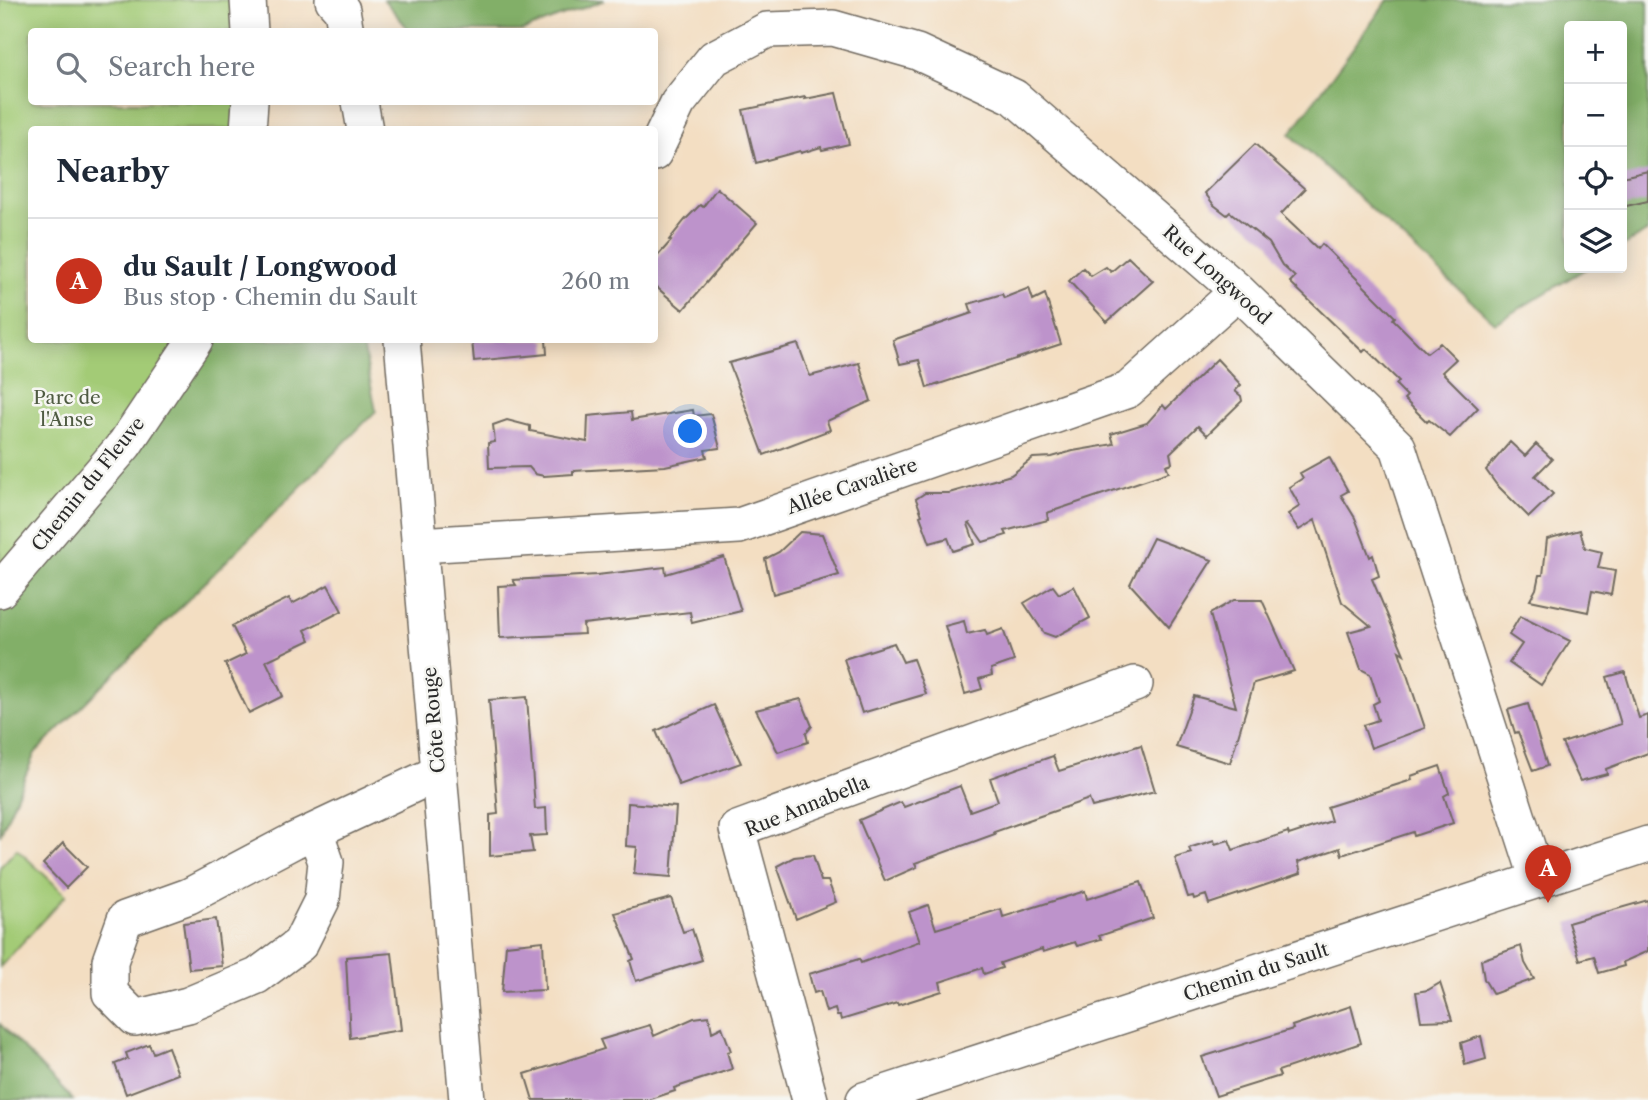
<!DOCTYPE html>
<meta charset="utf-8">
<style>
:root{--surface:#fff;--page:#f6f6f7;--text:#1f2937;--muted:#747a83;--line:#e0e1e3;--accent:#c8321e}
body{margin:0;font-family:"Libre Caslon Text",serif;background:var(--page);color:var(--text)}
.controls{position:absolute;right:21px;top:21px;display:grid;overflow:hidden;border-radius:7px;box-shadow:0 4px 18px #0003}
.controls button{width:63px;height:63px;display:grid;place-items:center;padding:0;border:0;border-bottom:2px solid var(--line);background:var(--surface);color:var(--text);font:35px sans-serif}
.you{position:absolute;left:691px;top:432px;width:24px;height:24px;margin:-18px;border:5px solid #fff;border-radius:50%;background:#1a73e8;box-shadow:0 0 0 10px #1a73e833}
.badge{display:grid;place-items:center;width:46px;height:46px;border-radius:50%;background:var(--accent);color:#fff;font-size:23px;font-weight:700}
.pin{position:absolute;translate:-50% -58px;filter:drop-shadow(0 2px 4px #0008)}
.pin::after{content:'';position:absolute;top:37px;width:24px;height:21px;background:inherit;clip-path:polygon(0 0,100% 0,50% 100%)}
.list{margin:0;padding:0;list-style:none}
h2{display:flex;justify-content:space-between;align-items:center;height:91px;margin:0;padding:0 28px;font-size:30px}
h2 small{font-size:23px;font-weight:400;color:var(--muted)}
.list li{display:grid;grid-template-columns:46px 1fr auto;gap:21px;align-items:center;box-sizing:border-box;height:126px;padding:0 28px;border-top:2px solid var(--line)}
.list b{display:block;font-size:26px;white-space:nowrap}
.list p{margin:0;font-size:23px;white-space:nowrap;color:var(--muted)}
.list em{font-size:23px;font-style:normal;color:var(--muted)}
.icon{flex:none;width:38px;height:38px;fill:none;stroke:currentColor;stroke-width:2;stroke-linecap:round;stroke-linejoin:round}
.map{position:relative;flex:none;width:1648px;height:1100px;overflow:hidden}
.search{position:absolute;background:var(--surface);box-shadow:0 4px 18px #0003;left:28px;top:28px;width:630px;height:77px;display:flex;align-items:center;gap:18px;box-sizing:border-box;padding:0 24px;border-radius:7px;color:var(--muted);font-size:26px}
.panel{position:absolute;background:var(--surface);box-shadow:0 4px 18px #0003;left:28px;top:126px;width:630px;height:217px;border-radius:7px}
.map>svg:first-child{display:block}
</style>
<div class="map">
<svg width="1648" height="1100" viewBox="0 0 1648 1100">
<rect width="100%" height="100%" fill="#f6f6f2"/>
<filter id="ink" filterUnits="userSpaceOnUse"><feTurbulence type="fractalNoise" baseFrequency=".0143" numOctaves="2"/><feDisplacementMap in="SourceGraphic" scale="14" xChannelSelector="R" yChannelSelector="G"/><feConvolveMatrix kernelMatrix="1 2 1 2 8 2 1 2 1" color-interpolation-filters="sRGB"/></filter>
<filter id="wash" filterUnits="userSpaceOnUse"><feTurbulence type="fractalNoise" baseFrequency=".00686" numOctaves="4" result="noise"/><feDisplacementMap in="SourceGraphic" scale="28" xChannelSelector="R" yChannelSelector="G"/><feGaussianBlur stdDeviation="1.57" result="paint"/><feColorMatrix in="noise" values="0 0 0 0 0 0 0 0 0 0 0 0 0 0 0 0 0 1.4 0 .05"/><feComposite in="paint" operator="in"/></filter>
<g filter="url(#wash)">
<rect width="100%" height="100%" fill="#f3dec2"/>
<!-- green -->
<path fill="#a3cb76" stroke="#677b50" stroke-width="2" d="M0,0H248L250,31L32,32V102H250L248,129L32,130V340H195L0,590Z
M17,849L66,895L0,967V867Z"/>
<!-- forest -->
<path fill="#82af67" stroke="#566d49" stroke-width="2" d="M384,0H605L522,31H410Z
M1388,0H1648V231L1622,247V26H1569V268H1587L1495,323L1290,134Z
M195,340H362L376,411L35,753L0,835V590Z
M0,1024L73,1100H0Z"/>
<g id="blocks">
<!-- building -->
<path fill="#bd93cb" d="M836,93L849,144L822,150L821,147L801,153L800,151L756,163L743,110L805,97V99Z
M1255,144L1305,189L1281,214L1318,249L1322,244L1395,317L1393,319L1427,353L1440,343L1456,359L1442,372L1478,408L1450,437L1429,420L1427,422L1404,399L1407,396L1396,385L1399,381L1366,349L1363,352L1290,282L1295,277L1282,265L1269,243L1230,212L1227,215L1214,205L1205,193Z
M1648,171V201L1622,207V177Z
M717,188L757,223L683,310L654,285V260L671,241L669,240L685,220L700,205L703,207Z
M1128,257L1153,281L1107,322L1069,281L1083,268L1091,276L1106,267L1111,272Z
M1029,288L1033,300L1045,294L1061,344L927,388L919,360L900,364L893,340L972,313L969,304L1002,294L1004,298Z
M472,340H546L547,354L474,361Z
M798,344L810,376L859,363L871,401L827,421L830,430L764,455L729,363Z
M1217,359L1241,385L1235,391L1241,396L1242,401L1207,435L1198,426L1170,453L1172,463L1166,465L1169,472L1047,513L1048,520L1005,531L1007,535L983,542L970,523L968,524L975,544L953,551L948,538L930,543L920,516L922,515L916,499L925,493H949L1011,475L1033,458L1052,457L1073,451L1114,444L1111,434L1147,423L1163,405L1166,409Z
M693,410L694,416L711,414L720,448L705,450L707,457L665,466L573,471V474L544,476L535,474L529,467L489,468L488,443L495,442L493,425L507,420L530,426V431L587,442L588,416L631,412L632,420Z
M1510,442L1525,456L1536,444L1552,459L1535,476L1553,494L1529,517L1496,484L1486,470Z
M1329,457L1348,491L1341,495L1355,518L1370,557L1373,555L1379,576L1372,579L1404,654L1399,651L1425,728L1371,748L1363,725L1378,720L1373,704L1379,701L1370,674L1361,669L1348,632L1371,626L1342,602L1315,520L1299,530L1288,514L1300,506L1289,487L1303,478L1300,473Z
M1580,530L1585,548L1602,552L1598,568L1615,571L1611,595L1592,591L1588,612L1530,600L1536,589L1539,575H1543L1547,539Z
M800,532L822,534L839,575L773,594L765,559L779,552Z
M1153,538L1212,560L1169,627L1130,584Z
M724,557L741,611L692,623L690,612L583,624L584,634L500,638L498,586L516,585L513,580L597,575L665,567L666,574Z
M328,585L342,611L305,630L310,640L266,661L283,696L249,713L225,664L246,654L232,626L289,598L292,604Z
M1053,586L1059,594L1074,586L1090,618L1055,637L1044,633L1024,603Z
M1234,600H1262L1294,671L1254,683L1230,763L1176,747L1194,696L1236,707L1210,614Z
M1520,616L1570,641L1541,685L1509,663L1522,644L1509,635Z
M964,621L967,634L985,630L987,635L1003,629L1014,661L991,669L992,675L979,679L982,689L965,694L945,626Z
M894,643L903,662L913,659L926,694L862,713L844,659Z
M1625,672L1639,718L1648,715V753L1606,769L1607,774L1580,781L1562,743L1621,724L1607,677Z
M527,697L535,809L546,808L547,835L530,836L533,852L490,856V815L498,814L489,700Z
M801,699L812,726L806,733L808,742L778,752L756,710Z
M1528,704L1547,766L1533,771L1518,732L1515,733L1508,710Z
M714,705L741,763L679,785L656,731Z
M1141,745L1155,791L1092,807L1089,799L994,832L995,834L915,863L917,867L885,881L859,820L901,802L904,807L960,786L970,811L998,801L990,778L1053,756L1059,771Z
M1440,766L1449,793L1444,796L1453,823L1414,836L1413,832L1342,855L1340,848L1298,862L1301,873L1209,904L1206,895L1194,899L1193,896L1188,897L1175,858L1191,853L1189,848L1214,840L1215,844L1229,840L1233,850L1288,832L1289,835L1331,821L1327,807L1412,780L1411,776Z
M628,803L676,807L671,877L634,874L637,847L626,846Z
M63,843L87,867L66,888L43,864Z
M813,855L821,881H828L836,902L796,919L777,866L794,857Z
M1141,882L1153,918L1099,936L1101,939L1077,946L1075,942L1043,952L1042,949L1000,963L1002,968L984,974L982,968L940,982L942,991L898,1005L897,1003L841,1020L840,1016H837L835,1009L826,1012L820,991L814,993L809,974L859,959L861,963L920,941L909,912L928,905L936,929L1001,909L1003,917L1085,891L1087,899Z
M671,898L683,932L692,929L702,960L636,981L630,961L634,959L615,913Z
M1648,900V951L1623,962L1624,966L1599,973L1594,956L1580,960L1568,923Z
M216,919L222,966L189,969L183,923Z
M543,941L545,990L502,992L506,945Z
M1521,946L1525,963L1534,979L1493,994L1484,979L1481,960Z
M392,953L401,1030L350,1038L346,957Z
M1440,983L1452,1020L1421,1021L1416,992L1428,990Z
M1351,1006L1361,1043L1278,1071L1280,1076L1216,1096L1202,1057L1293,1029L1292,1026Z
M709,1016L712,1032L722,1027L731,1051L727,1052L732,1069L674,1088L675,1091L648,1100H533L525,1074L604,1049L600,1040L650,1025L654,1036L694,1018Z
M1481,1036L1486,1059L1465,1065L1461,1043Z
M149,1044L153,1053L168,1047L178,1074L126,1094L115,1064L128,1059L126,1053Z"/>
</g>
</g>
<g filter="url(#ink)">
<use href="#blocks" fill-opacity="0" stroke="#716a60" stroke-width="2"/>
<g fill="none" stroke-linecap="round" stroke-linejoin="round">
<!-- minor casing -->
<g stroke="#716a60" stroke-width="38">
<path id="minor" d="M248,0L250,32
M333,0L342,10L346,32
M360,102L365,130
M248,130L250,102
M654,153L678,103L714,58L767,30L833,28L917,52L1014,97L1238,291L1398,447L1538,880
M402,340L467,1100
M419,545L739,526L1128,390L1238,291
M0,590L125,444L195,340
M315,831L326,862L322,900L300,944L257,976L188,1005L135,1018L110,993V961L125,919L189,896L293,841L438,773
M810,1100L737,829L1135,684
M864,1100L1648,844"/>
</g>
<!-- minor -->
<use href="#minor" stroke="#fff" stroke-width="35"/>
</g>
</g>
<g text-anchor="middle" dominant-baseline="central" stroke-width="5" stroke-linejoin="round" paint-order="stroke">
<!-- street labels -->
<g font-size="19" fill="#2b2b2b" stroke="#f6f6f2">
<text transform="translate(1217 275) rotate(42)">Rue Longwood</text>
<text transform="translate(88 484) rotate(-51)">Chemin du Fleuve</text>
<text transform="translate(852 486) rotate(-19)">Allée Cavalière</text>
<text transform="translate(434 720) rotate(-95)">Côte Rouge</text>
<text transform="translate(807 806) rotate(-22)">Rue Annabella</text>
<text transform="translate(1256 972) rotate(-18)">Chemin du Sault</text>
</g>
<!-- park labels -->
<g font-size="19" fill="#4f5b42" stroke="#f6f6f2">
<text x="67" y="397">Parc de<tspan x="67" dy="22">l'Anse</tspan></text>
</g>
</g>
</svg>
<div class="controls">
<button>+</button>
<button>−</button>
<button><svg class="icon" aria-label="locate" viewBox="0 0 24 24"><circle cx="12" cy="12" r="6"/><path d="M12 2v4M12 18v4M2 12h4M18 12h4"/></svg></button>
<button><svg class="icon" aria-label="layers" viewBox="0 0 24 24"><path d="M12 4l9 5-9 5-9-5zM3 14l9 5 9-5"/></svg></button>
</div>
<div class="you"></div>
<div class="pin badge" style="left:1548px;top:903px">A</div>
<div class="search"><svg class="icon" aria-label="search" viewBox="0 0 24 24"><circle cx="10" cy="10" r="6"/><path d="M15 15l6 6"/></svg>Search here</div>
<section class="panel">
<h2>Nearby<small></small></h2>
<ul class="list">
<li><span class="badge">A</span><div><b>du Sault / Longwood</b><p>Bus stop · Chemin du Sault</p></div><em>260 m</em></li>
</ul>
</section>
</div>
